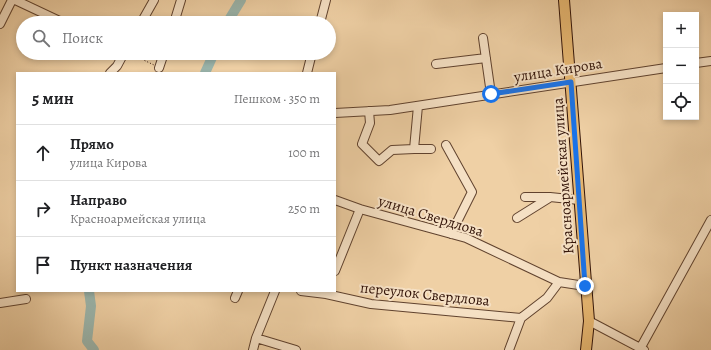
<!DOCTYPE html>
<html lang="ru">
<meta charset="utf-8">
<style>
:root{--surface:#fff;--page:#f6f6f6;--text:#202124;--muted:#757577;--line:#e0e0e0}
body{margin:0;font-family:Alegreya,serif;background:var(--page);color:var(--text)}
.controls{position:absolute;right:12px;top:12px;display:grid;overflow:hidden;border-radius:0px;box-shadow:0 2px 6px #0003}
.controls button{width:36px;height:36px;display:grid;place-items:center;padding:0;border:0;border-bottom:1px solid var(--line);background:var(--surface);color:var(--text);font:20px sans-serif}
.stop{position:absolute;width:12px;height:12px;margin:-9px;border:3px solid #1a73e8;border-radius:50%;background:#fff}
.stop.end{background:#1a73e8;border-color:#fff;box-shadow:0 1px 4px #0008}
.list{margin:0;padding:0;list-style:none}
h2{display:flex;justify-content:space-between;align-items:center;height:52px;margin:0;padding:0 16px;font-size:17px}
h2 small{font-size:13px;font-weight:400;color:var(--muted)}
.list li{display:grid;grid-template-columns:26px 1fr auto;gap:12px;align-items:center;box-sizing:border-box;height:56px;padding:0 16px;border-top:1px solid var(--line)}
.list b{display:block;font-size:15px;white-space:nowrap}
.list p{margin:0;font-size:13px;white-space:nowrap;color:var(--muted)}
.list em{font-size:13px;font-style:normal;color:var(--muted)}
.icon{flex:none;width:22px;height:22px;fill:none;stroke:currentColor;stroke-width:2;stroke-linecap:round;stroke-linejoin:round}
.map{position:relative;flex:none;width:711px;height:350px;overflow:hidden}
.search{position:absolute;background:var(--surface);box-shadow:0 2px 6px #0003;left:16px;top:16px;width:320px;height:44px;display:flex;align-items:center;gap:10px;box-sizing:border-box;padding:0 14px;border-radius:22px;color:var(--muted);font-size:15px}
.panel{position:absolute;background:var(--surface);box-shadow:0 2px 6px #0003;left:16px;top:72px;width:320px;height:220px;border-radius:0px}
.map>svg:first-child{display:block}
</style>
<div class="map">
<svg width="711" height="350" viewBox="0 0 711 350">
<rect width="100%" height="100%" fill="#efd0a5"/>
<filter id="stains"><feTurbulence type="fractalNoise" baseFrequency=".005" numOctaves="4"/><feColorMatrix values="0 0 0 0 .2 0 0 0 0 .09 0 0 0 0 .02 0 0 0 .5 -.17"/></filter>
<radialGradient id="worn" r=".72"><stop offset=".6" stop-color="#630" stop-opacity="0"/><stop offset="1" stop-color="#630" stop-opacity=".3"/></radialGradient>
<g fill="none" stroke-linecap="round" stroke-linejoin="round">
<!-- river -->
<path stroke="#9bb6ad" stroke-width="10" d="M227,23L241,0
M205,73L214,53
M89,291L91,306L87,341L94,350"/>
<!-- minor casing -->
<g stroke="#60422e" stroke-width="10">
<path id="minor" d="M15,0L64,23
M141,23L154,0
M174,23L181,0
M320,23L326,0
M0,24L12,0
M483,38L491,94
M696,63L711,61
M436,64L486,58
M159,68L164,53
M110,73L117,66L124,53
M307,73L312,53
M418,106L414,149H431
M369,111L370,123L362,144L379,161L392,150L414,149
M335,113L390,110L666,68
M446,145L472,192L451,234
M525,197H550L579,200
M335,200L360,209L466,238L559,282L585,286
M517,218L549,198
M335,271L360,209
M275,291L256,338L296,350
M301,291L326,294L371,304L521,318L547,298L559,282
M235,298L238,291
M0,303L26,299
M589,321L644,350
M641,347L711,220
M253,350L256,338
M509,350L521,318"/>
</g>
<!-- major casing -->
<g stroke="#311207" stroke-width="12">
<path id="major" d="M564,0L589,321L586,350"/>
</g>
<!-- path -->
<path stroke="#311207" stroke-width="1" stroke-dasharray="1 2" stroke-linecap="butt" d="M131,54L154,65"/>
<!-- minor -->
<use href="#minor" stroke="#f5e0c4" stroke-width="8"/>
<!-- major -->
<use href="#major" stroke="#e8b872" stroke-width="10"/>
</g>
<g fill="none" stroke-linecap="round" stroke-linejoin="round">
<!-- route -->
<path stroke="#1a73e8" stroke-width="5" d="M491,94L571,82L585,286"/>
</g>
<g text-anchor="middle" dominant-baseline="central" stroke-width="4" stroke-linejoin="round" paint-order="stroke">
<!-- street labels -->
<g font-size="15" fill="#311207" stroke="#f5e0c4">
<text transform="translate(558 70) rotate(-9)">улица Кирова</text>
<text transform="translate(563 176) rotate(-94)">Красноармейская улица</text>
<text transform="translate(431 216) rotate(17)">улица Свердлова</text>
<text transform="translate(425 294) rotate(6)">переулок Свердлова</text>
</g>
</g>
<rect width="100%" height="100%" filter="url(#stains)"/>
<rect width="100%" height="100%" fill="url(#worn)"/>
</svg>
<div class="controls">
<button>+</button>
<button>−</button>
<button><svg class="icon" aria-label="locate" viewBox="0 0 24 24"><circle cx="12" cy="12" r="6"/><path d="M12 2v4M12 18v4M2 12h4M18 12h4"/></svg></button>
</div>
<div class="stop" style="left:491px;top:94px"></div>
<div class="stop end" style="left:585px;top:286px"></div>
<div class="search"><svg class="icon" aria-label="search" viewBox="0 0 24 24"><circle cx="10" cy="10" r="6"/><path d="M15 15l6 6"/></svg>Поиск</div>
<section class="panel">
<h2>5 мин<small>Пешком · 350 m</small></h2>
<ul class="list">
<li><svg class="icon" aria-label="ahead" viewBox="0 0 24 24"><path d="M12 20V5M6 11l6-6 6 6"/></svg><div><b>Прямо</b><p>улица Кирова</p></div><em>100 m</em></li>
<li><svg class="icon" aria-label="right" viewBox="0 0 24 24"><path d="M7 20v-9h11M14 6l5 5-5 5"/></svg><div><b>Направо</b><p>Красноармейская улица</p></div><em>250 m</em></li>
<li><svg class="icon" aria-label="arrive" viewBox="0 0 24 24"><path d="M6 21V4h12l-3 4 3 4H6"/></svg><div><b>Пункт назначения</b></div></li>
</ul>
</section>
</div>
